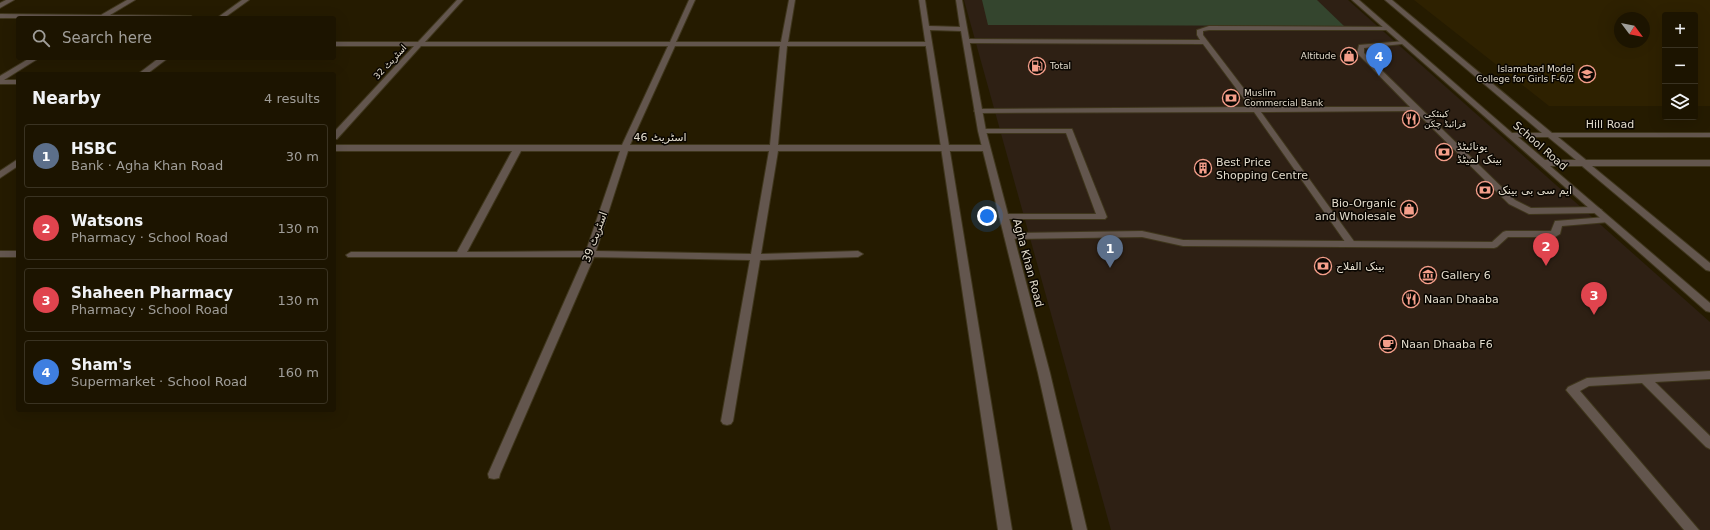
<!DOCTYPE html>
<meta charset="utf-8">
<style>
:root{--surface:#1c1400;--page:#29210f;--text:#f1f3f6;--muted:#a09e99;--line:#3a3322;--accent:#f49e8a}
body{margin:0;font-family:"DejaVu Sans",Cairo,sans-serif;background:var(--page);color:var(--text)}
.controls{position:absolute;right:12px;top:12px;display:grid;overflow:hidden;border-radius:4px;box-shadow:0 4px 16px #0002}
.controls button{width:36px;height:36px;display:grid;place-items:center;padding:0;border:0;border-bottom:1px solid var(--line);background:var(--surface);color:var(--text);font:20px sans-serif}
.compass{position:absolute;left:1614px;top:12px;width:36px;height:36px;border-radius:50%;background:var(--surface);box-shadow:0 4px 16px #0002;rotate:122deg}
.you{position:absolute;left:987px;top:216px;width:14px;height:14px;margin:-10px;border:3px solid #fff;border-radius:50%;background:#1a73e8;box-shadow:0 0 0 6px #1a73e833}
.badge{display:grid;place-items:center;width:26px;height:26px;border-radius:50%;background:var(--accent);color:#fff;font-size:13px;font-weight:700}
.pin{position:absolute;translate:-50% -33px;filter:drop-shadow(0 1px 2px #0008)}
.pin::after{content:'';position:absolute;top:21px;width:14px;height:12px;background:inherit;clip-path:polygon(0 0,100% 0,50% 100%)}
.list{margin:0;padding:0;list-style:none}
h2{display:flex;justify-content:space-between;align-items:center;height:52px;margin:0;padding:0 16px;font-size:17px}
h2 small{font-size:13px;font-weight:400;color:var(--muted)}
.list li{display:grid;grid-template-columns:26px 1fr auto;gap:12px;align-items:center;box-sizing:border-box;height:64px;margin:0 8px 8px;padding:0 8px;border:1px solid var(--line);border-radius:4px}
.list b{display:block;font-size:15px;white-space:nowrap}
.list p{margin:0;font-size:13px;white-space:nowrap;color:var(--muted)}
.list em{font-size:13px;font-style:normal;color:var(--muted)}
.icon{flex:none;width:22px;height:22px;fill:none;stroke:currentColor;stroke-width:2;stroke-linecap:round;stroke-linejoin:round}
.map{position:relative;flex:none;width:1710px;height:530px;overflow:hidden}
.search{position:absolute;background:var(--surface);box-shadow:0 4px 16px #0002;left:16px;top:16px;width:320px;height:44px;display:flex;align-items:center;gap:10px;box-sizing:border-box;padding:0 14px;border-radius:4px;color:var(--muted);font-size:15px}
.panel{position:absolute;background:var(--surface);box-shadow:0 4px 16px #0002;left:16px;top:72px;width:320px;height:340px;border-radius:4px}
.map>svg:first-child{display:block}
</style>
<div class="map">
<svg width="1710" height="530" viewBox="0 0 1710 530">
<rect width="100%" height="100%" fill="#251b00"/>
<!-- commercial -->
<path fill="#2e2014" d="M964,0H1348L1710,322V530H1111Z"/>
<!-- built -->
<path fill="#2e2100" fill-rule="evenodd" d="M1414,0H1710V106H1695V15H1665V106H1549ZM1620,18H1644V42H1620Z"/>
<!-- green -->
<path fill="#34452e" d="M982,0H1317L1344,26L988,25Z"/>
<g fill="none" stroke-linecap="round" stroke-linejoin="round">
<!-- service casing -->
<g stroke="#3f361c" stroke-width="2">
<path id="service" d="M1209,26L1388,27L1389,28L1386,30H1209L1203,31V35L1258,107H1410L1357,53L1359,45L1404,41L1405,42L1402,44L1364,48V53L1515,200L1531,208L1597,207L1602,210L1597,213L1529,214L1509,204L1415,111L1261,112L1356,244L1351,247L1348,246L1254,112L978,113L974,111L978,109L1250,107L1203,44L966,43L963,41L966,39L1200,40L1197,35V30Z
M979,129H1072L1107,217L1105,219H1001L999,217L1001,215L1004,214H1096L1066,133H979Z
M1710,371V379L1655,382L1710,436V449L1706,447L1642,383L1589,386L1580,391L1699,530H1684L1566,390L1568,387L1587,378Z"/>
</g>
<!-- minor casing -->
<g stroke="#3f361c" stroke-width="2">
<path id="minor" d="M6,0H14L0,8V3Z
M127,0H135L110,15L191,16L194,18H0V14L101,15Z
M242,0H249L224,18H217Z
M457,0H463L425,42H670L689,0H695L676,42H781L789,0H795L788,42H929L932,44L929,46H787L778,145H986L990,148L986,151H778L761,254L858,251L863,254L858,257L760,260L733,421L731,424L727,425L723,424L721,421L750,260L594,257L500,474L499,478L494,479L489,478L488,474L584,257H348L346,255L351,252H457L512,151H334V145H622L668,46H421L337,139H334V132L414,46H334V42H418ZM675,46H780L770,145H630ZM521,151H620L586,251L467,252ZM628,151H769L751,254L596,251Z
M30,58H39L4,80H18V84H0V76Z
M159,58H168L147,74H138Z
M18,159V166L0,178V171Z
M1606,217L1609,218L1611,220L1609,222L1562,226L1560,234L1555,237H1508L1497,247L1494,248L1183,246L1142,237L1009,239L1004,236L1009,233L1142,231L1183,240L1492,242L1503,232L1506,231H1551L1555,221Z
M0,251H18V257H0Z"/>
</g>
<!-- tertiary casing -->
<g stroke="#3f361c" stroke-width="2">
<path id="tertiary" d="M919,0H925L929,26L960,27L956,0H962L986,131L1050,373L1087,530H1073L1038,373L978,131L961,31L930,30L1012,530H998Z
M1352,0H1359L1512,133H1542L1385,0H1392L1552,133H1710V137H1558L1586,160H1710V166H1592L1710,263V271L1706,270L1582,166H1550L1710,303V312L1706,311ZM1518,137H1548L1576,160H1545Z"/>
</g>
<!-- service -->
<use href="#service" fill="#63564e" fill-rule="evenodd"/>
<!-- minor -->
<use href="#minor" fill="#63564e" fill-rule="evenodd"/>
<!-- tertiary -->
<use href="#tertiary" fill="#63564e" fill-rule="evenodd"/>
</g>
<!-- icons -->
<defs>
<g id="shop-ring" transform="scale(0.9)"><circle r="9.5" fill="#0a0601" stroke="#f49e8a" stroke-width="1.5"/><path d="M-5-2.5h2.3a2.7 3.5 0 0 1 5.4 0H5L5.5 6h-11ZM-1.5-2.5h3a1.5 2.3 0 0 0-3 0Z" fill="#f49e8a"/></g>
<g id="fuel-ring" transform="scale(0.9)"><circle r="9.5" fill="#0a0601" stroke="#f49e8a" stroke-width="1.5"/><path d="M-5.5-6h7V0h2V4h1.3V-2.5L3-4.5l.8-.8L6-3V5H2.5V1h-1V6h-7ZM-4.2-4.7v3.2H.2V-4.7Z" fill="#f49e8a"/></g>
<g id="university-ring" transform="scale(0.9)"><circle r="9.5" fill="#0a0601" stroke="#f49e8a" stroke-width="1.5"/><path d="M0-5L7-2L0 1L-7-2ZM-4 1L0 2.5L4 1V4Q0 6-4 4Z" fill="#f49e8a"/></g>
<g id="bank-ring" transform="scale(0.9)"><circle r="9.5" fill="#0a0601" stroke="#f49e8a" stroke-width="1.5"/><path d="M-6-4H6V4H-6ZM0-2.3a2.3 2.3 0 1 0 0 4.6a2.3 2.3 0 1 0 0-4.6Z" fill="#f49e8a"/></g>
<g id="restaurant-ring" transform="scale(0.9)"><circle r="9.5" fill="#0a0601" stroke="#f49e8a" stroke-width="1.5"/><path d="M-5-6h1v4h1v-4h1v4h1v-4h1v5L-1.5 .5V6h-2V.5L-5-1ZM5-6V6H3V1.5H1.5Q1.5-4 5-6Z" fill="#f49e8a"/></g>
<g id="building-ring" transform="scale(0.9)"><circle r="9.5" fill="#0a0601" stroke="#f49e8a" stroke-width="1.5"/><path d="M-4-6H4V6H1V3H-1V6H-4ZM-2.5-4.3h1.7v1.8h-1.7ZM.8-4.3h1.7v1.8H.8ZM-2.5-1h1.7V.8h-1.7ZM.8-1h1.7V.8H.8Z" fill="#f49e8a"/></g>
<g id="museum-ring" transform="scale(0.9)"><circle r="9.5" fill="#0a0601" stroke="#f49e8a" stroke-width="1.5"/><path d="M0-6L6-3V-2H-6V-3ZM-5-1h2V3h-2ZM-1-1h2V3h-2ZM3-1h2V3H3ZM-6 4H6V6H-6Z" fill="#f49e8a"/></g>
<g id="cafe-ring" transform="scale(0.9)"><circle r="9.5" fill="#0a0601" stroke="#f49e8a" stroke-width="1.5"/><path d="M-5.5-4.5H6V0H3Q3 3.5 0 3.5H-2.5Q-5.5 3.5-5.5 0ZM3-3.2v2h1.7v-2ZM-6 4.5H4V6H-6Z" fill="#f49e8a"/></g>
</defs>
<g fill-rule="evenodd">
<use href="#shop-ring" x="1349" y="56"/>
<use href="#fuel-ring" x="1037" y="66"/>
<use href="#university-ring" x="1587" y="74"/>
<use href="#bank-ring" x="1231" y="98"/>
<use href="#restaurant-ring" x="1411" y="119"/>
<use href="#bank-ring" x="1444" y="152"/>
<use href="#building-ring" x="1203" y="168"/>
<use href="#bank-ring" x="1485" y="190"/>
<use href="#shop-ring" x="1409" y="209"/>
<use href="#bank-ring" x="1323" y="266"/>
<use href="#museum-ring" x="1428" y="275"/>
<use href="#restaurant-ring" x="1411" y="299"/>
<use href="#cafe-ring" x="1388" y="344"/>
</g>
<g text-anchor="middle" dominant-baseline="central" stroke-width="3" stroke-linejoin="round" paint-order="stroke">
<!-- far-poi labels -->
<g font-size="9" fill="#e2dbcb" stroke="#0a0601" text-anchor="start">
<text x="1336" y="56" text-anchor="end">Altitude</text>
<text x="1050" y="66">Total</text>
<text x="1574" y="69" text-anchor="end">Islamabad Model<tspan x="1574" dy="10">College for Girls F-6/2</tspan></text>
<text x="1244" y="93">Muslim<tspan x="1244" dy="10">Commercial Bank</tspan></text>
<text x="1424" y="114">کینٹکی<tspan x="1424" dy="10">فرائیڈ چکن</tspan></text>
</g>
<!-- far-street labels -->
<g font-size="9" fill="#e2dbcb" stroke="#0a0601">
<text transform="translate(390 62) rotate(-47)">اسٹریٹ 32</text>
</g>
<!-- street labels -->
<g font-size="11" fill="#e2dbcb" stroke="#0a0601">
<text x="1610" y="124">Hill Road</text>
<text x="660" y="137">اسٹریٹ 46</text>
<text transform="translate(1540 146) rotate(41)">School Road</text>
<text transform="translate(595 237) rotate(-70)">اسٹریٹ 39</text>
<text transform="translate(1028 263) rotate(75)">Agha Khan Road</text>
</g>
<!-- poi labels -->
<g font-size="11" fill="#e2dbcb" stroke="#0a0601" text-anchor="start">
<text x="1457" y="146">یونائیٹڈ<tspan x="1457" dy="13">بینک لمیٹڈ</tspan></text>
<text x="1216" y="162">Best Price<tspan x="1216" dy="13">Shopping Centre</tspan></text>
<text x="1498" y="190">ایم سی بی بینک</text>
<text x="1396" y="203" text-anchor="end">Bio-Organic<tspan x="1396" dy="13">and Wholesale</tspan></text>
<text x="1336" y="266">بینک الفلاح</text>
<text x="1441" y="275">Gallery 6</text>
<text x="1424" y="299">Naan Dhaaba</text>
<text x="1401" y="344">Naan Dhaaba F6</text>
</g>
</g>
</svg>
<div class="controls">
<button>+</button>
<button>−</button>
<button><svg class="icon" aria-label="layers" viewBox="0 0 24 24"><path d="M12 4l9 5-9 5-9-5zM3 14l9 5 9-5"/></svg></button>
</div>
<svg class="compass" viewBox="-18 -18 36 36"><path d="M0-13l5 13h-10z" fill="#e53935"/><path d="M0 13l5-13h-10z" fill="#a09e99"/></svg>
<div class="you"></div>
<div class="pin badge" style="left:1110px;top:268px;background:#5c6f8a">1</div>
<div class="pin badge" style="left:1546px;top:266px;background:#e0444e">2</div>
<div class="pin badge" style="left:1594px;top:315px;background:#e0444e">3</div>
<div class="pin badge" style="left:1379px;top:76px;background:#3f7fe0">4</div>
<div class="search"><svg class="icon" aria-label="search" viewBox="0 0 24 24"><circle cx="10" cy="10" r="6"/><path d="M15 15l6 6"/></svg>Search here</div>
<section class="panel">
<h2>Nearby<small>4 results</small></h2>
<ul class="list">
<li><span class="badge" style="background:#5c6f8a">1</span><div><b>HSBC</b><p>Bank · Agha Khan Road</p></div><em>30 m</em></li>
<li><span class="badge" style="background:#e0444e">2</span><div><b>Watsons</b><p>Pharmacy · School Road</p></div><em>130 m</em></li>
<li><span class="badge" style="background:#e0444e">3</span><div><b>Shaheen Pharmacy</b><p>Pharmacy · School Road</p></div><em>130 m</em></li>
<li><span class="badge" style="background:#3f7fe0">4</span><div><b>Sham's</b><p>Supermarket · School Road</p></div><em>160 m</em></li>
</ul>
</section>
</div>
